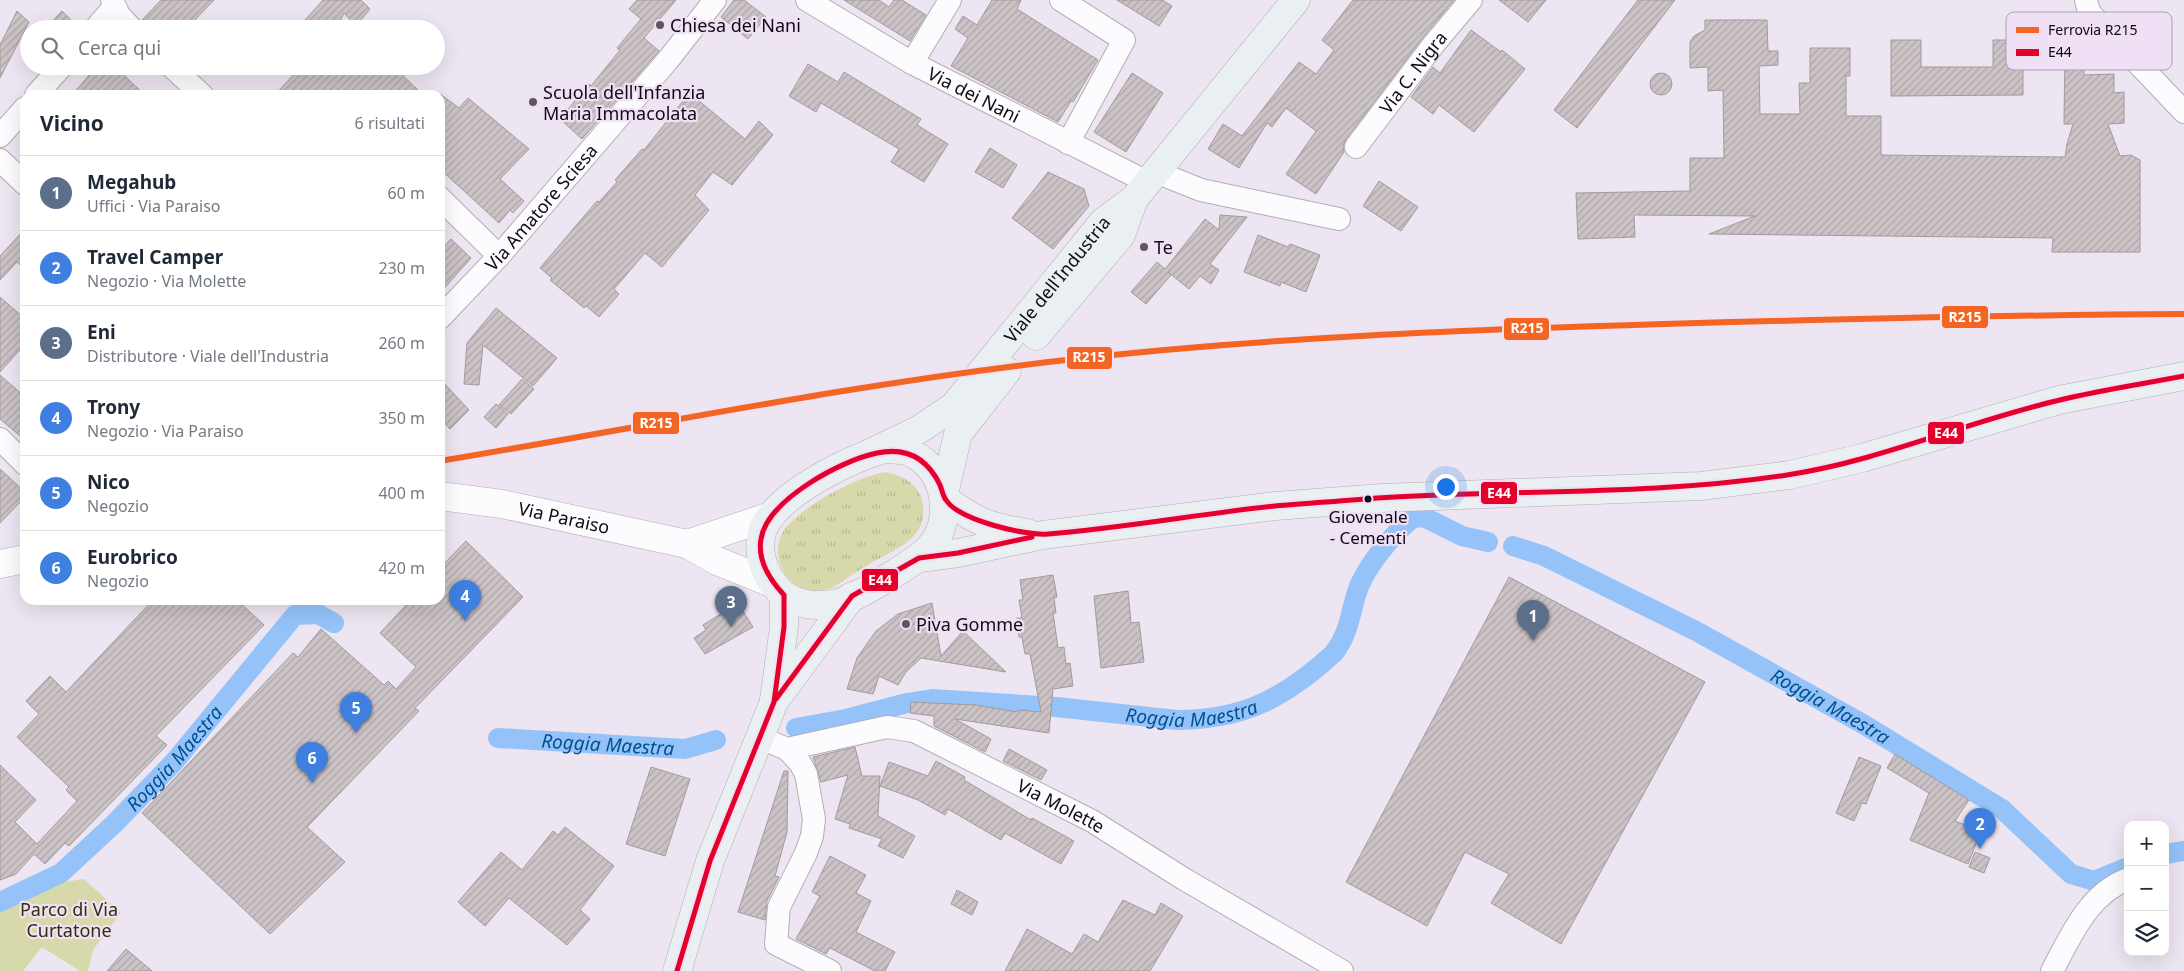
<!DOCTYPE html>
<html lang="it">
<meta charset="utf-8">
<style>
:root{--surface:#fff;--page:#f2f2f3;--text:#1f2937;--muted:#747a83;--line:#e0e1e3;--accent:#0b8043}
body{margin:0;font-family:"Noto Sans",sans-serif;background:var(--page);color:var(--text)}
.controls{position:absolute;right:15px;bottom:15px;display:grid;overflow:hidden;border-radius:10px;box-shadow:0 5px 20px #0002}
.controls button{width:45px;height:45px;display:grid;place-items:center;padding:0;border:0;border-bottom:1px solid var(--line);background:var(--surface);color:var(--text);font:25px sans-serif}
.you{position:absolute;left:1445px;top:486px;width:18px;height:18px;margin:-12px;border:4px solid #fff;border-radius:50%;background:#1a73e8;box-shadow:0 0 0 8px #1a73e833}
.badge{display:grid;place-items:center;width:32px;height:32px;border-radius:50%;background:var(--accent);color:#fff;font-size:16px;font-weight:700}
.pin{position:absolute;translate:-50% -41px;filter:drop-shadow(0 1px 2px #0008)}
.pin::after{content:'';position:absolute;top:26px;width:18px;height:15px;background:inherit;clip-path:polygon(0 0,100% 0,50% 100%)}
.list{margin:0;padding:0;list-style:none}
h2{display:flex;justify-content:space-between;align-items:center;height:65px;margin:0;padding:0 20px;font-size:21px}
h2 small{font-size:16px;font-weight:400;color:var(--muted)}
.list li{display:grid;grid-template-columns:32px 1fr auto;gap:15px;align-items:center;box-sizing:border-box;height:75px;padding:0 20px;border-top:1px solid var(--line)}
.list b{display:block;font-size:19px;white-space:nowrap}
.list p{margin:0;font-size:16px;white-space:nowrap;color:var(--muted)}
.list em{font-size:16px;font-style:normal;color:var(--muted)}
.icon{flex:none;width:28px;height:28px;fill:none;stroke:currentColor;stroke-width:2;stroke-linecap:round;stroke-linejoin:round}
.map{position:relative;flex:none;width:2184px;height:971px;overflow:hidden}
.search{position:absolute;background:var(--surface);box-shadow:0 5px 20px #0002;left:20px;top:20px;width:425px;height:55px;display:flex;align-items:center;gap:12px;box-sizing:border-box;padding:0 18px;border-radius:28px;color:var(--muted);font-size:19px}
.panel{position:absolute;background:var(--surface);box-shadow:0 5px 20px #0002;left:20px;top:90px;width:425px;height:515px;border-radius:15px}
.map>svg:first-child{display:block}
</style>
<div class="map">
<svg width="2184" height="971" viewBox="0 0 2184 971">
<defs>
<pattern id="grass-tufts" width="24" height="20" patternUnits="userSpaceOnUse" patternTransform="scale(1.25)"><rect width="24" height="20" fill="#d7d9ab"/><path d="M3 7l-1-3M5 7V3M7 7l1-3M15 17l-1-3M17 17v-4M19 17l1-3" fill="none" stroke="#b8b992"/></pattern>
<pattern id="building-hatch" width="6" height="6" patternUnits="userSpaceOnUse" patternTransform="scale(1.25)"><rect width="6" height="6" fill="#cbc3c5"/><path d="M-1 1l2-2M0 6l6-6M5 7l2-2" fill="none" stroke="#ada6a8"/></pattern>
</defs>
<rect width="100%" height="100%" fill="#ede5f1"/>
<!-- grass -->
<path fill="url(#grass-tufts)" d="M885,472C900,475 915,481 921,497C933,536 898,548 871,563C857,571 845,580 832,588C824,590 817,592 809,590C781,585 768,548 787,526C809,503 854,478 885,472Z"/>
<!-- park -->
<path fill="#d7d9ab" d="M84,879L121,913L93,950L88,971H80L42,947L23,971H0V906L44,885Z"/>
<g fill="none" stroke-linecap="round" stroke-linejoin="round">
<!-- canal -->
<g stroke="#95c3f9" stroke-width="20">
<path id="s1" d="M1513,546L1544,556L1696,631L1863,724L2002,809L2071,874L2094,881L2128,867"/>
<path id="s2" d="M796,728L846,719L907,703L932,699L1056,707L1177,720C1244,720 1286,697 1334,653C1348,635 1350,616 1356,595C1363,570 1392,534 1413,518L1424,517L1462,536L1488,542"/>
<path id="s3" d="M498,738L685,749L716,740"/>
<path d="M2165,854L2184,851"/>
<path id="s4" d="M0,902L61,873L114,824L174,762L295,615L318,614L334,623"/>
</g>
</g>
<!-- building -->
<path fill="url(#building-hatch)" stroke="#a29a9d" d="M161,0H214L189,26L185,23L180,29H148L142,20Z
M323,0H361L370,9L356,26L344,13L336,29H297Z
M637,0H676L644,38L659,51L582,139L560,119L589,84L591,86L620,50L617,48L641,19L629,9Z
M734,0H744L766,17L748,39L721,17Z
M844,0H879L889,7L894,0H902L926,15L910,41Z
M992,0H1021L1017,9L1098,60L1073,102L1071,101L1058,122L951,66L968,38L955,29L963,16L977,25Z
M1117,0H1162L1172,6L1159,26Z
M1353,0H1454L1424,36L1346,139L1343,146L1344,152L1316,194L1286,174L1316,131L1286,108L1272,127L1267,123L1239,168L1208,149L1223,124L1242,136L1299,62L1316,74L1334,50L1322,40Z
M1499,0H1546L1528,22Z
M1638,0H1675L1577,128L1554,110Z
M17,11L29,22L0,78V45Z
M62,11L80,29H45Z
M1705,20H1767L1768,51H1778V65L1759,66L1760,114H1800L1799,83H1810V48H1850V76H1846V116H1881V155L2065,157L2067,144L2073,124H2064L2065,51H2084V75L2114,74V93L2124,92V123L2108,124L2120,156L2131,155L2140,160V252H2052L2053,238L1709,234L1755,216L1634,215L1635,237L1578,239L1576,193L1690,191V158H1724L1723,90L1708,91V67L1690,68V42L1694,36L1705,30Z
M1471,30L1501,52L1502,50L1525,69L1474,132L1439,105L1433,114L1411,97L1433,67L1440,73Z
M1891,40H1921V67H1993V40H2023V95L1891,96Z
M808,64L838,82L844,72L921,119L917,125L948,144L924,182L891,162L899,149L821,103L816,112L789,96Z
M97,66H114L145,95H72Z
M311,66H393L423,95H275L296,72L301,77Z
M1650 84a11 11 0 1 1 22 0a11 11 0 1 1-22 0Z
M1132,73L1163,93L1126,152L1094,132Z
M440,94L459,108L468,98L529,149L500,179L524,201L513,213L510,210L499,223L440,169Z
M692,95L745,139L759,121L773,135L732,185L713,172L695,195L709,210L662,267L645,253L614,289L619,294L599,317L586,306L584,308L550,280L552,278L540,268L597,201L599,202L617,182L615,180L642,149L644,150L687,96L689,98Z
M990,148L1017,165L1003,188L975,172Z
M1048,172L1084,189L1089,206L1053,249L1012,218Z
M1379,181L1418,207L1401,231L1363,206Z
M1220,215L1247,217L1210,264L1219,270L1211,284L1200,276L1189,289L1168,272L1171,275L1146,304L1131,292L1157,262L1165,269L1205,219L1219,230Z
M25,229V270L17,262L0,280V256Z
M1258,235L1288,247L1290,244L1320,255L1306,292L1281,282L1280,286L1244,272Z
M451,239L471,258L440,293V251Z
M0,297L25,319V344L0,372Z
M496,308L557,358L533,386L483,345L479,385L464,384L467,343Z
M0,375L25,397V440L0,419Z
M440,379L469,410L450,429L440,418Z
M522,379L534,389L511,414L499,405Z
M496,404L508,414L496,428L484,417Z
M0,469L25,492V497L0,523Z
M466,541L523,597L415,708L419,711L307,827L345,862L270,934L142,813L293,653L298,657L321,629L384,685L388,681L396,689L416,667L380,633L411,600H440V568Z
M1053,575L1057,597L1054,598L1056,613H1053L1058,648L1064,647L1066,664L1070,663L1073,686L1053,689L1049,733L955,719L991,739L985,752L934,726V716L910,713L911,702L976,705L1017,712L1018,710L1041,712L1030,654H1025L1022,637H1019L1017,618H1022L1019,600H1023L1020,580Z
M1509,577L1705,682L1561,944L1491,903L1509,874L1465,852L1427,926L1346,882Z
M1128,591L1131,623L1139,622L1144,662L1101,668L1094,596Z
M153,600H237L264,625L156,736L167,745L69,846L65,843L45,864L34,854L16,874L0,880V765L36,800L15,822L37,844L77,801L66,790L69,787L17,737L39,714L26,701L50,676L66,692Z
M738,603L753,627L705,654L694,638L706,630L703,625Z
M932,603L941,656L963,631L1006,672L921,658L906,672L898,685L879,676L873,694L847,689L857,658L876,631L898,614Z
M855,747L862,776H880L878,816L915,836L903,858L878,846L882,839L849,828L850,824L835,819L848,775L821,782L813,757Z
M1009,749L1047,770L1041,780L1003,761Z
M1895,754L1969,800L1955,821L1981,831L1968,864L1910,840L1929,793L1887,768Z
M1859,757L1881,766L1866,804L1862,803L1854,821L1836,813Z
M936,761L965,777L964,780L1031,820L1032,818L1074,841L1061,864L1005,833L1001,840L948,809L945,815L918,800L880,786L889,762L928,776Z
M651,767L690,779L665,856L626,844Z
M784,771H788L787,832L775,876L779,877L767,901L765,920L738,912Z
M565,827L614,866L580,910L590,919L567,945L509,898L485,926L458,902L501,852L522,870L553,831L558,835Z
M1975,852L1990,858L1984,873L1969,867Z
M830,856L866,875L856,893L871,901L856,932L895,952L885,971H875L830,948L826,954L796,939L820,896L812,892Z
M957,890L978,902L972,915L951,904Z
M1123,900L1155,915L1161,903L1183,916L1150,971H1005L1027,929L1072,954L1084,934L1098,942Z
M126,949L152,971H107Z"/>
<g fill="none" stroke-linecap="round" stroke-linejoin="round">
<!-- minor casing -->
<g stroke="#b3adb6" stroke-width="24">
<g id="minor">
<path d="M112,0L119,15L132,29"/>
<path id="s5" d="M807,0L912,63L1147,182"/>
<path d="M1061,0L1124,40L1068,143"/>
<path d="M2086,0L2089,12L2184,112"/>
<path d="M95,29L114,7"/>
<path d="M912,63L950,0"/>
<path d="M171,66L202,95"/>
<path d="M36,95L62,66"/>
<path d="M0,136L25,108"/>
<path id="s6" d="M1356,147L1434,44L1471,0"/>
<path d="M0,160L25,184"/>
<path d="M1156,172L1201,190L1339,219"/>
<path d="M440,198L499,256"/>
<path id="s7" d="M440,318L499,256L668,60L715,0"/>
<path d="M0,439L25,464"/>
<path id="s8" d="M758,737L787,749L887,727L914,731L1092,821L1184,879L1342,971"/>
<path d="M787,749L800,763L806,774L814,819L812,836L806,853L779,907L776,944L830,971"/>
<path d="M2052,971C2071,936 2088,894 2128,879"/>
</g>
</g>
<!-- tertiary casing -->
<g stroke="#b3adb6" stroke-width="29">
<g id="tertiary">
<path id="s9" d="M440,496L502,504L687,544L717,561L774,584"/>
<path d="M687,544L771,516"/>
<path d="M0,564L25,559"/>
</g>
</g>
<!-- secondary casing -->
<g stroke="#b3adb6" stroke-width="29">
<g id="secondary">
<path d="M1036,336L1121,235L1134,199"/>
<path d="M884,449C891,450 899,449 906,451C944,463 956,517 931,546C919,561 856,598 838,603C823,606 808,607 793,600C767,589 751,548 766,523C785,491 849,459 884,449Z"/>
<path id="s10" d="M868,454L920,429L954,406L1103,222L1134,199L1296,0"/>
<path d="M944,494L958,434L1007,371"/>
<path d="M945,499C977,522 988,527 1028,533"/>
<path d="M919,558L958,553L1043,535L1275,506L1382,498L1701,486L1790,475L1862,458L2059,400L2184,376"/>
<path d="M774,700L784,627V595"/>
<path d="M677,971L710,861L774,702L852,596"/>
</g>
</g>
<!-- minor -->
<use href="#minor" stroke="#fcfbfd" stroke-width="22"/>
<!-- tertiary -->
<use href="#tertiary" stroke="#fcfbfd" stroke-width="28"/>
<!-- secondary -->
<use href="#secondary" stroke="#eaf0f2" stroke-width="28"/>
<!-- bus-1 casing -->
<g stroke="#efe0f6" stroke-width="9">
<path id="bus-1" d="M776,699L852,596L919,558L958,553L1032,537
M677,971L710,861L774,702L784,627V595C770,580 757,561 761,539C767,500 842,460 877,453C906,447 927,458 940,485C942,490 943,496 946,500C959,520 1025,536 1048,534C1124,528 1199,514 1275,506C1309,503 1343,501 1377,498C1513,489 1651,496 1787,475C1880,461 1968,421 2060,400C2101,390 2143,384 2184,376"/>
</g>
<!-- bus-1 -->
<use href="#bus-1" stroke="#e4002b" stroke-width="5"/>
<!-- rail-1 casing -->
<g stroke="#efe0f6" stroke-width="10">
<path id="rail-1" d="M440,461C651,426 862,382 1075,359C1271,337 1467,330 1664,324C1837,319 2011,315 2184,314"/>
</g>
<!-- rail-1 -->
<use href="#rail-1" stroke="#f26522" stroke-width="6"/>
</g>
<!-- markers -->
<g fill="#5d5760" stroke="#efe0f6" stroke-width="2">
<circle cx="660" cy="25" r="5"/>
<circle cx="533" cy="102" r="5"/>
<circle cx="1144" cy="247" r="5"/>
<circle cx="906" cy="624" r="5"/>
</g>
<circle fill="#100b12" stroke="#efe0f6" stroke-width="2" cx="1368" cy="499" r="4.5"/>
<g text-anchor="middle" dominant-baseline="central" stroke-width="4.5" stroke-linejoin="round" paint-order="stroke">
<!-- bus labels -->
<g font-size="17" fill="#100b12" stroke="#efe0f6">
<text x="1368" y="516">Giovenale<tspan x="1368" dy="21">- Cementi</tspan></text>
</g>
<!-- poi labels -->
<g font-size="18" fill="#100b12" stroke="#efe0f6" text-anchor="start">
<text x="670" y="25">Chiesa dei Nani</text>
<text x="543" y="92">Scuola dell'Infanzia<tspan x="543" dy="21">Maria Immacolata</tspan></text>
<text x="1154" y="247">Te</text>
<text x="916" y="624">Piva Gomme</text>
</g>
<!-- street labels -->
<g font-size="18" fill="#100b12" stroke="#efe0f6">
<text stroke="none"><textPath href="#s6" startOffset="94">Via C. Nigra</textPath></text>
<text stroke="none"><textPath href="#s5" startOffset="192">Via dei Nani</textPath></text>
<text stroke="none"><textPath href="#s7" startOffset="150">Via Amatore Sciesa</textPath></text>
<text stroke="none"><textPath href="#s10" startOffset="262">Viale dell'Industria</textPath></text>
<text stroke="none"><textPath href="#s9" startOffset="126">Via Paraiso</textPath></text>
<text stroke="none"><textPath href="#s8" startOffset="326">Via Molette</textPath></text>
</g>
<!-- park labels -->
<g font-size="18" fill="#2e3105" stroke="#efe0f6">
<text x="69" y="909">Parco di Via<tspan x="69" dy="21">Curtatone</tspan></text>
</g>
<!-- water labels -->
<g font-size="19" font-style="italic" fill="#005191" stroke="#efe0f6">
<text stroke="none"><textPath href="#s1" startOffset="356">Roggia Maestra</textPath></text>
<text stroke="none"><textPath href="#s2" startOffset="400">Roggia Maestra</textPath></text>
<text stroke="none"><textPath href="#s3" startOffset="110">Roggia Maestra</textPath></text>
<text stroke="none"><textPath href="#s4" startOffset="229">Roggia Maestra</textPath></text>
</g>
</g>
<!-- legend -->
<rect x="2006" y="12" width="166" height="58" rx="8" fill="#efe0f6" stroke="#aca0b2" stroke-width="1"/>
<rect x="2016" y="27" width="23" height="6" fill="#f26522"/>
<rect x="2016" y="49" width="23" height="7" fill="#e4002b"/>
<g font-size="14" fill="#100b12">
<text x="2048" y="35">Ferrovia R215</text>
<text x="2048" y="57">E44</text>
</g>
<g stroke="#efe0f6" stroke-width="2">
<rect x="1941" y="305" width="48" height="24" rx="5" fill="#f26522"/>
<rect x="1503" y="317" width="47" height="24" rx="5" fill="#f26522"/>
<rect x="1066" y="346" width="47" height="24" rx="5" fill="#f26522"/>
<rect x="632" y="411" width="48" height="24" rx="5" fill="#f26522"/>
<rect x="1927" y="421" width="38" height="24" rx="5" fill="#e4002b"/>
<rect x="1480" y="481" width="38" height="24" rx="5" fill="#e4002b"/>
<rect x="861" y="568" width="38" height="24" rx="5" fill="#e4002b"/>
</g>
<g font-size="14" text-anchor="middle" font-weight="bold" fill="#fff">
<text x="1965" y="322">R215</text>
<text x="1527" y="333">R215</text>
<text x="1089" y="362">R215</text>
<text x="656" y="428">R215</text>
<text x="1946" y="438">E44</text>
<text x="1499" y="498">E44</text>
<text x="880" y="585">E44</text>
</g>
</svg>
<div class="controls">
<button>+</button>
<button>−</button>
<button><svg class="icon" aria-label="layers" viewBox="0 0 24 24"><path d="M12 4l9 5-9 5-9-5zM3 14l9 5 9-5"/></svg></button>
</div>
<div class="you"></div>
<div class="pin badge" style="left:1533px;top:641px;background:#5c6f8a">1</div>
<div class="pin badge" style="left:1980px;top:849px;background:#3f7fe0">2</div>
<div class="pin badge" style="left:731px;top:627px;background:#5c6f8a">3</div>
<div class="pin badge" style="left:465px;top:621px;background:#3f7fe0">4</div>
<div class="pin badge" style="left:356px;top:733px;background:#3f7fe0">5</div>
<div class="pin badge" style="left:312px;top:783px;background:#3f7fe0">6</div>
<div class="search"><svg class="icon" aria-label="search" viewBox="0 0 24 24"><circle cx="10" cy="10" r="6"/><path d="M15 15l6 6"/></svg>Cerca qui</div>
<section class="panel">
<h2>Vicino<small>6 risultati</small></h2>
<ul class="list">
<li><span class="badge" style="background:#5c6f8a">1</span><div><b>Megahub</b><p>Uffici · Via Paraiso</p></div><em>60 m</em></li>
<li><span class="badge" style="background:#3f7fe0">2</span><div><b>Travel Camper</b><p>Negozio · Via Molette</p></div><em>230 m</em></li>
<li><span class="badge" style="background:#5c6f8a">3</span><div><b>Eni</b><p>Distributore · Viale dell'Industria</p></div><em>260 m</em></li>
<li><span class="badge" style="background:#3f7fe0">4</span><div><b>Trony</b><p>Negozio · Via Paraiso</p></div><em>350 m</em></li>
<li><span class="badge" style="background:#3f7fe0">5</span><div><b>Nico</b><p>Negozio</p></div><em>400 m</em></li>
<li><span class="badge" style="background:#3f7fe0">6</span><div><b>Eurobrico</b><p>Negozio</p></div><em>420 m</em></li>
</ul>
</section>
</div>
